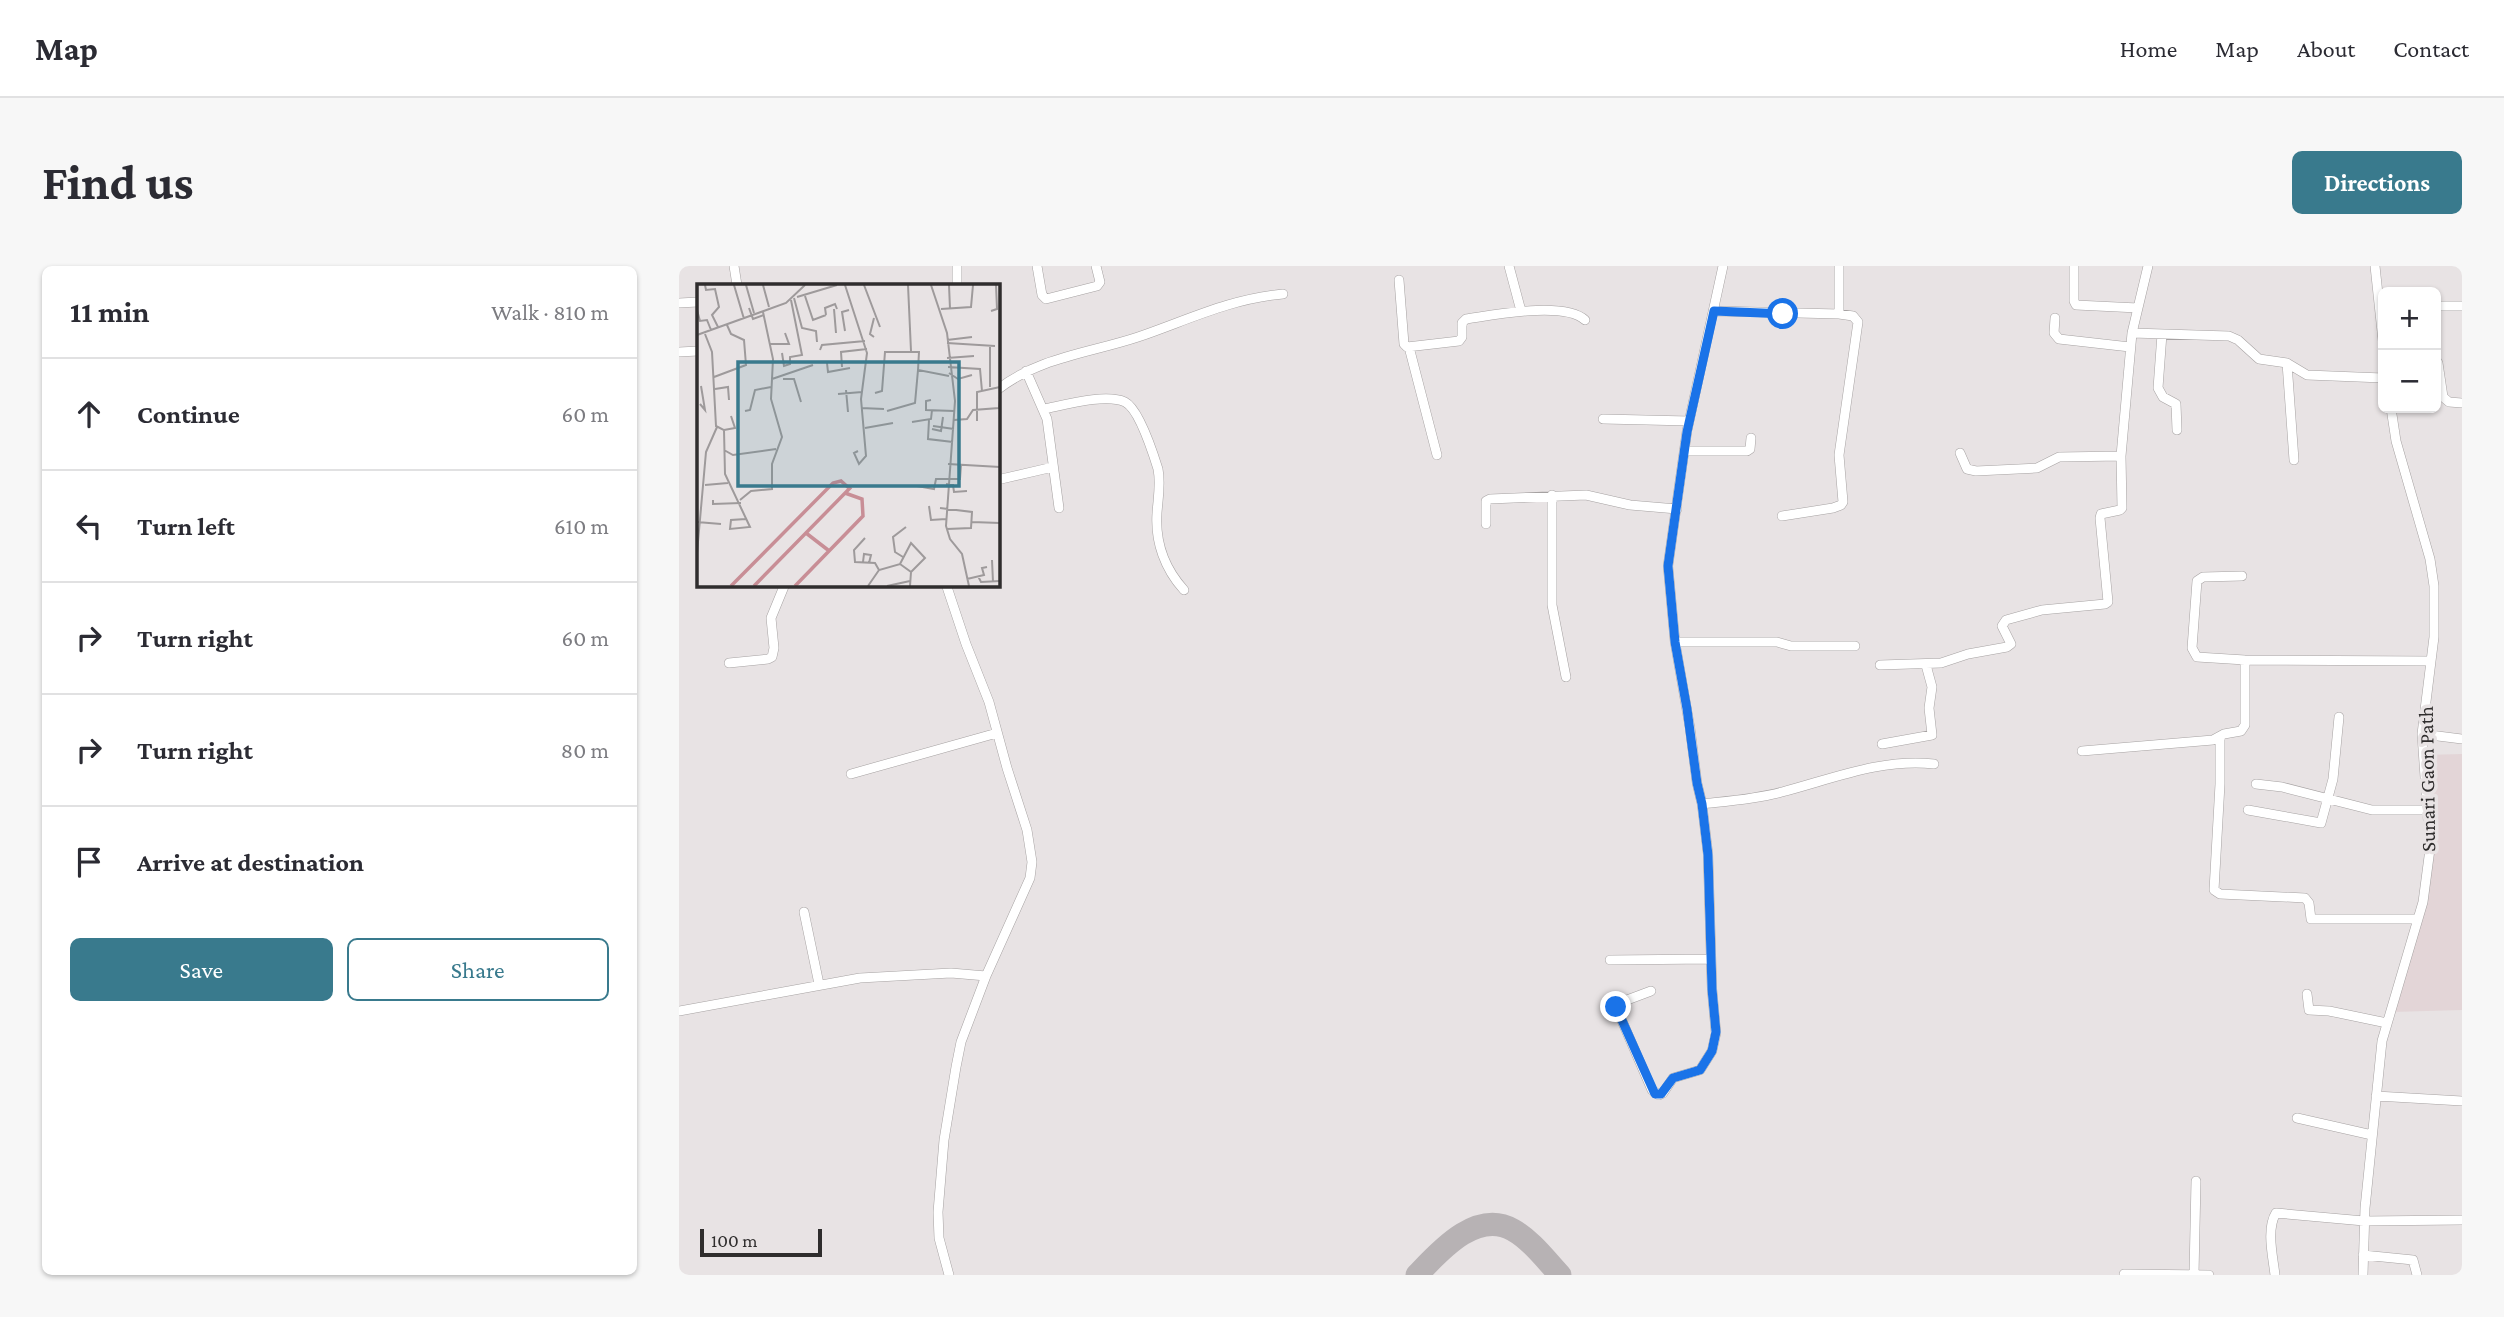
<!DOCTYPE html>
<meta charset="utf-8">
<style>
:root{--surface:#fff;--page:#f7f7f7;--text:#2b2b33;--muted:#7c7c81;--line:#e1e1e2;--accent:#397a8d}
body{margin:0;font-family:"Crimson Pro",serif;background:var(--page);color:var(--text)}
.controls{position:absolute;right:21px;top:21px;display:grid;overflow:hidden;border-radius:10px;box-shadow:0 2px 5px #0004}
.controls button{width:63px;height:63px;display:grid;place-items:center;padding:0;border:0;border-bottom:2px solid var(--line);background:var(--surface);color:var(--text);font:35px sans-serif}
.scale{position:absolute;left:21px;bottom:18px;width:122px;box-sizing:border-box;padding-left:7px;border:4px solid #2f2d2d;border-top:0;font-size:19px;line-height:24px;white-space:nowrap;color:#2f2d2d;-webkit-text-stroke:5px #e8e3e4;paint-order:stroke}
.stop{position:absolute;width:21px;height:21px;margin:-16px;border:5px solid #1a73e8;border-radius:50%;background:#fff}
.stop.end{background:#1a73e8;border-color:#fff;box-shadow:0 2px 7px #0008}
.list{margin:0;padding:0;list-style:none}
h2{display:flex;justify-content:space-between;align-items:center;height:91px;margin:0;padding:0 28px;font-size:30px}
h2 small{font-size:23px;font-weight:400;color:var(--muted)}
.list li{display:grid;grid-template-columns:46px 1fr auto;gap:21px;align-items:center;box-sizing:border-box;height:112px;padding:0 28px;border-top:2px solid var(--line)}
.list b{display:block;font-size:26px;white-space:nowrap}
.list em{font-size:23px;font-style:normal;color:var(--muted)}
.actions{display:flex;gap:14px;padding:21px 28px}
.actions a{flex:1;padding:16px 0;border:2px solid var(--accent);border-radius:10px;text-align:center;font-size:24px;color:var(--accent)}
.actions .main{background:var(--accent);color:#fff}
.icon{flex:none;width:38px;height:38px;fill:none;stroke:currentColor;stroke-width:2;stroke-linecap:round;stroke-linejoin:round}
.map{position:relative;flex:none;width:1783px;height:1009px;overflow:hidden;border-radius:10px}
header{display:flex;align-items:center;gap:42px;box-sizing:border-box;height:98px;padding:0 35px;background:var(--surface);border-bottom:2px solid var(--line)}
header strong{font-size:33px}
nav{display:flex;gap:38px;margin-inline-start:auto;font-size:24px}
.intro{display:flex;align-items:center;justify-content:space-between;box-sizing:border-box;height:168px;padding:0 42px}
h1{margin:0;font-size:49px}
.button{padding:18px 32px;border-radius:10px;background:var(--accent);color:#fff;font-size:24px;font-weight:700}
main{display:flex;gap:42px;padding:0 42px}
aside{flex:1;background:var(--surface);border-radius:10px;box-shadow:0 2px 5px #0004}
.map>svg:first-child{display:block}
</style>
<header>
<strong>Map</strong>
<nav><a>Home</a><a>Map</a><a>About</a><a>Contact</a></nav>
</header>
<div class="intro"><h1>Find us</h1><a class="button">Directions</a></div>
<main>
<aside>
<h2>11 min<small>Walk · 810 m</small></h2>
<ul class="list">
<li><svg class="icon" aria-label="ahead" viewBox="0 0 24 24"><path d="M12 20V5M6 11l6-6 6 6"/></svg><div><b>Continue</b></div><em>60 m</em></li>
<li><svg class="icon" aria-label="left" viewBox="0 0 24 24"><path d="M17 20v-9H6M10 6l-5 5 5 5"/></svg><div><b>Turn left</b></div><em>610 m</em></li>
<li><svg class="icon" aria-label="right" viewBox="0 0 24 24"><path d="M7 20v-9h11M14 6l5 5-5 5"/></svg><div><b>Turn right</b></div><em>60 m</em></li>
<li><svg class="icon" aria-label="right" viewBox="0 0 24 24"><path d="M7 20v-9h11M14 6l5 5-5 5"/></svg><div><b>Turn right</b></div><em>80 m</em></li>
<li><svg class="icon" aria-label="arrive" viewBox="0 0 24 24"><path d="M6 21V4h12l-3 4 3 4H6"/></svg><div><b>Arrive at destination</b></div></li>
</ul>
<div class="actions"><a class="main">Save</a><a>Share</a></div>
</aside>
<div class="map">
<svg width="1783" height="1009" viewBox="0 0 1783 1009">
<rect width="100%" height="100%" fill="#e8e3e4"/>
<!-- built -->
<path fill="#e3d5d7" d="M1783,488V744L1713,746L1744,646L1754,568L1745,489Z"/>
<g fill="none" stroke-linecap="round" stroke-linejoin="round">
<!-- taxiway -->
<path stroke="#b7b2b4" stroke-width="23" d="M738,1009C760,986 797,943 834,964C852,974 867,994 881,1009"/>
<!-- minor casing -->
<g stroke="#a6a2a2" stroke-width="10">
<path id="minor" d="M55,0L58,19
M278,0V19
M358,0L363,29L367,33L418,20L421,16L417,0
M830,0L842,45
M1395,0V35L1397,39L1459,42
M1469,0L1453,67L1550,70L1559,74L1580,93L1608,97L1628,109L1704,112
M1696,0L1704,75
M720,14L725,78L728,81L780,75L783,71V57L787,53C815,49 885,35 906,54
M0,37L19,36
M1757,40H1783
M1035,45L1160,48L1174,50L1179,56L1160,189L1164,236L1162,239L1154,242L1103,250
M1160,48V0
M1376,52L1375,67L1380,73L1451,81
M1483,68L1479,122L1484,131L1497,138L1498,164
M730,81L758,189
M0,86L19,85
M1757,94L1759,97L1764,131L1770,136L1783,137
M1608,97L1615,194
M347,105L368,153L380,242
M318,124C360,91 411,87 459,71C509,54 550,33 604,28
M365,143C385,139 427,127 446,136C460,143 474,187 479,203C482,218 479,232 478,247C476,276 486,303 505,324
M924,153L1010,155
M1005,185H1068L1071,183L1072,172
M1281,187L1288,203L1297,205L1358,202L1380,191L1442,190
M318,214L374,201
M873,229V339L887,411
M807,258V235L811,233L907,229L951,239L998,243
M1563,310L1524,311L1518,315L1513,382L1518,391L1566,394L1751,395
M267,318L287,378L310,436L328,502L348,564L353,596L351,612L307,710L282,776L277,801L265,874L259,946L260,972L270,1009
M996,376H1098L1112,380H1176
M50,397L89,393L93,391L95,382L92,352L106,318
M1201,399L1262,397L1289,388L1328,381L1332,378L1323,360L1327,354L1363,344L1426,338L1429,336L1421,252L1422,248L1441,244L1443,242L1442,190L1453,67
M1743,468L1783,473
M1541,471V518L1535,624L1541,628L1626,632L1630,637L1632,653H1738
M1203,478L1253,469L1250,442L1253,421L1247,399
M1403,485L1534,474L1545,468L1562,465L1566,459V394
M172,508L318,467
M1577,518L1603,521L1693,544H1750
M1023,538C1050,535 1077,533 1103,526C1153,513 1203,492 1255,498
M1569,544L1642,557L1654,513L1660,451
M125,646L140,718
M931,694L1032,693
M972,725L940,737L937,741L973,824L980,829L984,827L994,812L1021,804L1033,785L1037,767L1033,723L1029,588L1023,538L1018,517L1011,462L996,376L989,300L1008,165L1044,0
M1628,728L1630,744L1650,745L1708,757
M0,745L181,712L272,707L307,710
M1697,830L1783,835
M1618,852L1693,869
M1684,989L1734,994L1738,1009
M1445,1008L1530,1009
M1515,1008L1517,915
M1596,1009C1594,991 1587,963 1597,947L1685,955L1783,954
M1684,1009L1686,942L1703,775L1744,636L1751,583L1743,468L1755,371V320L1751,293L1717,175L1712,142"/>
</g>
<!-- minor -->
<use href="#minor" stroke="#fff" stroke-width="9"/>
</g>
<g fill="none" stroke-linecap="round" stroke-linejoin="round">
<!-- route -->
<path stroke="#1a73e8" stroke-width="9" d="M937,741L976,828H982L994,812L1021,804L1033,785L1037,766L1033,723L1029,589L1023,538L1018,517L1008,443L996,376L989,300L1008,166L1035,45L1104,48"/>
</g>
<g text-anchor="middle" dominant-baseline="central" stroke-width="7" stroke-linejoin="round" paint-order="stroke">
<!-- street labels -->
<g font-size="21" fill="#2f2d2d" stroke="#e8e3e4">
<text transform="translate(1748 513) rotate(-91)">Sunari Gaon Path</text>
</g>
</g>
<!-- overview -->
<g transform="translate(18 18)">
<rect width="303" height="303" fill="#e8e3e4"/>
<path fill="none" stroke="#c88e96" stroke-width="3.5" d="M109,249L131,266M34,302L136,199L144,197L153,205M57,302L154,203M98,302L166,232L165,215L148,209"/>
<path fill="none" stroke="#9e9a9b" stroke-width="2" d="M8,1L9,6L18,5L22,23L15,31L21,43M37,1L47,35M49,1L57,29M66,1L72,23M148,1L170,69L164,115L169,172L162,180L157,169L161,167M167,1L183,43M211,1L214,67M234,1L250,49L258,117L249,242L253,255L265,270L272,302M252,1L253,25M108,12L116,36L129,31M100,13L140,1M97,14L105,44L119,47L120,58M52,24L56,35L67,31M137,25L139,49M244,25L274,23L276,1M0,26L3,37L10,36L14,46M294,27L300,25L299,1M129,31L128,24L138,20L140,25M177,34L173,50L177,53M148,47L145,28L152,26M8,50L15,68L19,142L27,146L28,190L53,243L33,245L34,236L49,235M0,51L89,19L108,1M250,56L275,53M250,59L298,62M73,60H92L88,49M293,63V103M123,66L125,61L168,57M85,69L87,82L93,80V73L105,71L94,16M250,74L277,72M130,79L131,88L153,84M145,83L144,68L170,65M251,83L283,85L285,107M252,89L261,95L275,91M17,93L49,81L47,56L34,50L30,41M75,95L116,81M86,95H97L104,118M18,105L31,103L32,116M149,106L151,128M178,109L185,107L188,68H222L221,86L252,92M141,110L165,108M234,116L229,117V126L257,127M3,120L8,126L4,102M164,124L187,125M48,127L53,126L58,106L74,103M190,127L218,119L221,86M232,136L231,155L256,158M257,136L270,135L276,126L302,124L303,116M280,137V108L303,103M215,138L234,135L235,126M236,142L257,145M168,144L196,139M235,145L244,147L246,133M27,146L38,144L34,132M27,166L36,171L79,165M251,180L303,183M249,200L256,201L257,208L270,207M8,201L31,199M220,202L237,205L239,195H263L264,181M16,216V220L44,219M43,216L54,207L75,205V180L85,153L74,115L76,75L66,28M232,222L234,236L249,235M243,224L275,228L274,244L250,245M0,238L24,240M275,238L303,239M168,254L157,266L158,278L178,279L182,286M0,269L9,168L20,143M206,273L198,268L196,253L209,243M295,276L296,298M166,278L167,270L174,271L172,279M203,280L214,259L228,274L214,288M281,292L284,298L303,297M270,295L287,291L285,284L290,283M171,302L182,286L203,280L214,288L213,302M190,302L213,297"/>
<path fill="#397a8d" fill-opacity="0.15" stroke="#397a8d" stroke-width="3.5" d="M41,78H262V202H41Z"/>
<rect width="303" height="303" fill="none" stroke="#2f2d2d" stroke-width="3.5"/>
</g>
</svg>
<div class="controls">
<button>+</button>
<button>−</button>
</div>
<div class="scale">100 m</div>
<div class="stop" style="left:1104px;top:48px"></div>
<div class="stop end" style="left:937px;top:741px"></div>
</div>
</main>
